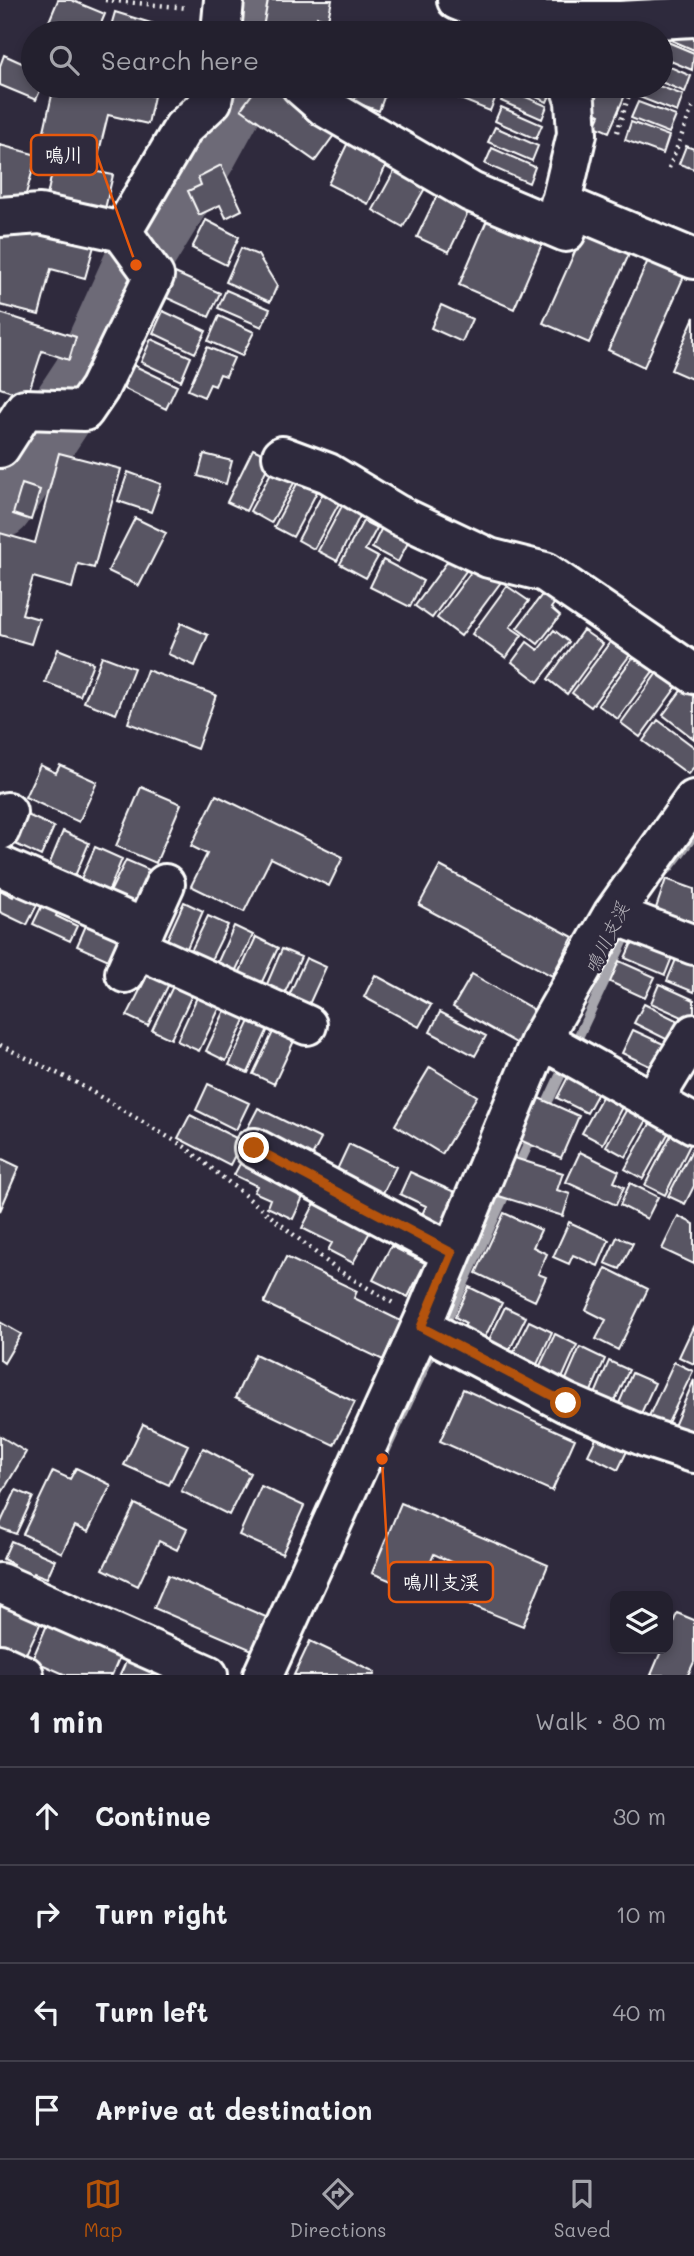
<!DOCTYPE html>
<meta charset="utf-8">
<style>
:root{--surface:#23202e;--page:#2b2836;--text:#f1f3f6;--muted:#a3a3aa;--line:#403e4a;--accent:#b45309}
body{margin:0;font-family:Mali,"Klee One",sans-serif;background:var(--page);color:var(--text)}
.controls{position:absolute;right:21px;bottom:21px;display:grid;overflow:hidden;border-radius:14px;box-shadow:0 4px 10px #0003}
.controls button{width:63px;height:63px;display:grid;place-items:center;padding:0;border:0;border-bottom:2px solid var(--line);background:var(--surface);color:var(--text);font:35px sans-serif}
.stop{position:absolute;width:21px;height:21px;margin:-16px;border:5px solid #b45309;border-radius:50%;background:#fff}
.stop.end{background:#b45309;border-color:#fff;box-shadow:0 2px 7px #0008}
.list{margin:0;padding:0;list-style:none}
h2{display:flex;justify-content:space-between;align-items:center;height:91px;margin:0;padding:0 28px;font-size:30px}
h2 small{font-size:23px;font-weight:400;color:var(--muted)}
.list li{display:grid;grid-template-columns:46px 1fr auto;gap:21px;align-items:center;box-sizing:border-box;height:98px;padding:0 28px;border-top:2px solid var(--line)}
.list b{display:block;font-size:26px;white-space:nowrap}
.list em{font-size:23px;font-style:normal;color:var(--muted)}
.icon{flex:none;width:38px;height:38px;fill:none;stroke:currentColor;stroke-width:2;stroke-linecap:round;stroke-linejoin:round}
.map{position:relative;flex:none;width:694px;height:1675px;overflow:hidden}
.search{position:absolute;background:var(--surface);box-shadow:0 4px 10px #0003;left:21px;right:21px;top:21px;height:77px;display:flex;align-items:center;gap:18px;box-sizing:border-box;padding:0 24px;border-radius:38px;color:var(--muted);font-size:26px}
.sheet{height:483px;background:var(--surface)}
nav{display:flex;justify-content:space-around;align-items:center;box-sizing:border-box;height:98px;border-top:2px solid var(--line);background:var(--surface);font-size:19px;color:var(--muted)}
nav a{display:grid;justify-items:center;gap:4px}
nav .on{color:var(--accent)}
.map>svg:first-child{display:block}
</style>
<div class="map">
<svg width="694" height="1675" viewBox="0 0 694 1675">
<rect width="100%" height="100%" fill="#2f2a3d"/>
<filter id="ink" filterUnits="userSpaceOnUse"><feTurbulence type="fractalNoise" baseFrequency=".0143" numOctaves="2"/><feDisplacementMap in="SourceGraphic" scale="14" xChannelSelector="R" yChannelSelector="G"/><feConvolveMatrix kernelMatrix="1 2 1 2 8 2 1 2 1" color-interpolation-filters="sRGB"/></filter>
<g filter="url(#ink)">
<g fill="none" stroke-linecap="round" stroke-linejoin="round">
<!-- stream -->
<path stroke="#a7a6ad" stroke-width="10" d="M668,869L694,835
M542,1114L629,929
M516,1171L534,1132
M377,1469L509,1186"/>
<!-- river -->
<path stroke="#6d6a77" stroke-width="66" d="M242,33L244,0
M0,506L86,375L136,265L206,150L235,97L236,86"/>
</g>
<!-- building -->
<path fill="#595564" stroke="#fff" stroke-width="2" d="M58,0H71L105,14L97,33H44Z
M268,0H332L328,19L317,17L314,33H262Z
M115,12L167,28L165,33H109Z
M468,16L510,33H461Z
M355,21L385,33H350Z
M694,31V50L664,37Z
M663,40L694,53L692,70L661,57V46Z
M4,55L33,68V86H42L36,100L0,85V66Z
M661,63L691,76L685,92L661,82Z
M54,86H107L154,96L148,124L108,115L98,156L41,144Z
M258,86H273L337,131L315,161L241,109Z
M360,86H388L379,111L354,102Z
M440,86H500L490,111L438,90Z
M511,86H542L552,91L547,102Z
M614,86H629L609,132L595,126L600,115L590,110L600,89L611,93Z
M643,86H659L683,95L677,112L639,97Z
M507,89L547,106L542,119L501,101Z
M638,102L676,116L669,133L631,118Z
M501,107L542,125L536,139L495,121Z
M631,122L669,136L663,154L625,140Z
M495,127L538,146L532,161L488,142Z
M352,134L392,153L368,204L328,184Z
M0,145L37,155L22,208L0,202Z
M686,146L694,149V169L679,164Z
M492,148L535,167L529,183L485,164Z
M54,163L113,175L104,213L46,201Z
M221,165L242,210L226,218L220,205L199,215L188,191L201,185L198,177Z
M397,166L428,183L403,227L373,210Z
M438,193L470,208L449,252L417,237Z
M490,213L545,237L514,309L459,285Z
M206,220L239,237L226,265L192,248Z
M2,222L94,246L85,278L51,269L39,315L0,305V229Z
M585,229L631,250L589,343L543,323Z
M241,248L258,255L277,286L270,302L226,282Z
M649,258L685,274L644,367L608,350Z
M175,273L220,293L209,317L165,297Z
M226,290L270,309L262,327L218,308Z
M441,305L472,319L462,342L431,328Z
M163,311L206,331L195,353L153,333Z
M0,313L76,337L69,360L42,351L27,397L0,388Z
M219,316L254,332L242,356L208,341Z
M694,317V380L671,370Z
M151,339L191,357L181,381L141,362Z
M207,347L234,358L226,376L220,374L215,386L210,384L204,397L188,390Z
M133,365L177,386L166,409L123,388Z
M253,449L272,458L246,511L227,502Z
M59,453L121,469L94,568L78,564L72,588L33,577L22,614L39,619L31,644L0,635V533L35,543Z
M204,454L232,461L226,484L198,476Z
M272,471L294,483L271,523L250,511Z
M128,472L161,484L151,512L118,501Z
M299,480L318,490L293,537L274,527Z
M22,484L40,490L31,520L13,514Z
M325,489L342,498L314,549L298,540Z
M343,504L361,514L337,561L318,551Z
M135,518L166,533L139,586L108,571Z
M363,521L377,528L365,550L378,557L366,578L340,564Z
M384,523L411,537L398,562L372,548Z
M450,558L466,571L432,618L415,606Z
M383,560L423,581L410,607L370,587Z
M477,564L501,582L461,636L437,618Z
M507,586L529,601L510,627L522,635L506,658L472,634Z
M547,588L559,597L551,608L560,616L538,644L517,628Z
M181,623L208,635L195,666L168,654Z
M554,630L569,642L538,682L512,662L527,642L538,650Z
M583,630L603,644L567,694L548,679Z
M611,641L630,655L591,707L572,693Z
M58,649L93,663L80,696L45,682Z
M102,656L134,668L116,714L84,702Z
M634,656L654,670L618,719L598,705Z
M147,670L216,695L197,749L128,723Z
M659,670L678,685L640,737L621,723Z
M683,688L694,696V739L663,715Z
M658,720L694,747V767L688,774L643,741Z
M40,765L56,773L60,765L97,782L79,822L25,797Z
M141,787L181,804L156,863L116,846Z
M216,795L343,857L329,886L271,858L244,912L191,886L207,854L191,846Z
M23,813L54,827L41,856L11,842Z
M63,831L89,843L75,876L49,865Z
M95,847L122,859L107,895L79,883Z
M126,860L154,872L137,907L109,894Z
M440,866L573,937L552,976L419,905Z
M666,879L694,889V924L655,911Z
M18,887L41,897L27,925L0,912V890L13,897Z
M45,899L60,906L56,916L77,926L70,941L33,924Z
M184,902L203,911L185,953L165,944Z
M208,916L228,925L209,964L189,955Z
M87,923L123,939L113,962L77,946Z
M234,926L253,935L233,976L215,968Z
M635,936L674,952L665,975L625,958Z
M256,937L278,948L259,988L237,978Z
M282,949L301,957L282,999L264,991Z
M679,952L694,959V992L667,981Z
M306,958L326,967L306,1011L286,1002Z
M619,961L655,977L645,998L610,982Z
M149,972L170,982L148,1026L127,1016Z
M472,974L536,1011L518,1044L453,1007Z
M375,975L431,1005L419,1027L364,997Z
M174,984L193,993L171,1039L152,1030Z
M659,984L694,1000V1015L691,1021L651,1003Z
M198,995L221,1005L199,1051L177,1041Z
M644,1004L686,1025L676,1044L634,1023Z
M226,1008L246,1018L226,1061L206,1051Z
M440,1012L486,1036L475,1056L430,1032Z
M250,1021L268,1029L248,1073L229,1065Z
M633,1030L670,1047L658,1070L622,1053Z
M273,1032L294,1041L274,1084L253,1074Z
M430,1067L477,1096L442,1154L395,1125Z
M569,1075L599,1091L587,1113L557,1098Z
M208,1084L249,1103L236,1130L196,1110Z
M604,1093L624,1103L603,1144L582,1133Z
M532,1095L579,1116L561,1158L513,1137Z
M628,1107L648,1118L626,1157L606,1146Z
M258,1108L321,1139L309,1162L246,1131Z
M190,1115L242,1141L230,1165L178,1138Z
M651,1122L669,1132L643,1179L625,1169Z
M671,1135L690,1145L665,1195L645,1185Z
M349,1144L396,1167L381,1197L335,1174Z
M693,1148L694,1186L685,1204L668,1196Z
M580,1152L619,1171L614,1182L624,1187L616,1205L566,1182Z
M511,1157L563,1173L557,1190L570,1194L563,1216L499,1196Z
M0,1158L19,1167L0,1211Z
M243,1158L307,1188L293,1219L267,1207L270,1199L254,1192L257,1186L234,1175Z
M410,1172L459,1194L440,1234L418,1223L426,1206L400,1194Z
M630,1183L658,1197L647,1219L620,1205Z
M315,1203L370,1232L353,1263L328,1250L332,1243L302,1228Z
M504,1213L541,1230L533,1247L547,1254L538,1274L546,1277L535,1301L476,1273Z
M678,1216L694,1224V1264L662,1249Z
M569,1222L609,1240L598,1266L573,1255L569,1264L553,1257Z
M617,1237L633,1243L620,1269L605,1263Z
M391,1246L425,1263L408,1297L373,1280Z
M286,1257L357,1291L354,1298L401,1321L383,1360L264,1303Z
M606,1268L648,1289L618,1350L596,1339L606,1320L586,1310Z
M469,1287L502,1303L482,1343L461,1333L466,1323L455,1317Z
M505,1307L526,1317L506,1357L486,1346Z
M529,1321L552,1332L534,1371L510,1360Z
M0,1322L21,1334L4,1363L0,1360Z
M694,1325V1364L679,1357Z
M555,1334L577,1345L560,1383L537,1372Z
M580,1347L605,1359L589,1396L564,1384Z
M255,1354L355,1402L334,1445L235,1398Z
M609,1361L629,1370L612,1407L593,1399Z
M674,1362L693,1371L667,1425L649,1416Z
M632,1373L655,1383L639,1418L617,1408Z
M694,1380V1435L674,1426Z
M463,1389L575,1439L552,1491L440,1441Z
M143,1424L188,1445L169,1485L124,1465Z
M599,1432L629,1447L618,1470L588,1455Z
M0,1436L26,1452L0,1496Z
M203,1448L250,1473L229,1515L181,1491Z
M76,1468L111,1485L88,1532L75,1526L62,1553L23,1534L53,1471L70,1479Z
M261,1486L304,1506L282,1554L239,1535Z
M16,1490L33,1497L16,1534L0,1528V1524Z
M401,1503L548,1565L523,1626L441,1593L453,1563L434,1554L418,1592L372,1573Z
M135,1504L187,1529L177,1550L159,1541L138,1586L103,1569Z
M11,1541L55,1560L47,1578L34,1573L28,1587L7,1577L13,1564L3,1559Z
M168,1575L266,1617L252,1650L154,1608Z
M0,1598L43,1618L25,1656L0,1644Z
M677,1613L694,1620V1662L688,1675H651L662,1649H668V1636Z
M50,1618L123,1649L112,1675H66L32,1660Z
M310,1641L375,1672L374,1675H294Z
M130,1653L181,1675H120Z"/>
<g fill="none" stroke-linecap="round" stroke-linejoin="round">
<!-- minor casing -->
<g stroke="#fff" stroke-width="44">
<path id="minor" d="M457,0L510,21H620L694,17
M221,33L224,0
M301,86L325,107L471,192L566,232
M560,203L694,259
M0,217L40,214L122,232L183,128L212,101L215,86
M555,227L577,134L575,101L570,86
M0,448L25,409L84,411L99,389L154,276L122,232
M282,456L328,473L398,515L489,558L545,572L694,674
M0,830L7,812
M0,866L145,929
M613,914L694,945
M136,948L307,1025
M125,973L165,884
M541,1039L694,1124
M653,1101L694,1034
M254,1148L452,1253
M421,1327L566,1403L648,1438L694,1453
M0,1583L208,1675
M0,1664L24,1675
M263,1675L424,1320L541,1039L613,914L694,800"/>
</g>
<!-- path -->
<path stroke="#fff" stroke-width="4.5" stroke-dasharray="2 5" stroke-linecap="butt" d="M105,0L188,8
M617,132L632,86
M669,168L694,103
M0,1045L77,1083L185,1147L336,1269L393,1303"/>
<!-- minor -->
<use href="#minor" stroke="#2f2a3d" stroke-width="38"/>
</g>
</g>
<g fill="none" stroke-linecap="round" stroke-linejoin="round" filter="url(#ink)">
<!-- route -->
<path stroke="#b45309" stroke-width="9" d="M254,1148L452,1253L421,1327L566,1403"/>
</g>
<g text-anchor="middle" dominant-baseline="central" stroke-width="5" stroke-linejoin="round" paint-order="stroke">
<!-- water labels -->
<g font-size="19" font-style="italic" fill="#b6b4bb" stroke="#2f2a3d">
<text transform="translate(606 938) rotate(-64)">鳴川支渓</text>
</g>
</g>
<!-- callouts -->
<path fill="none" stroke="#e8590c" stroke-width="2.5" d="M136 265L97 155M382 1459L389 1582"/>
<g fill="#e8590c" stroke="#2f2a3d" stroke-width="2.5">
<circle cx="136" cy="265" r="7"/>
<circle cx="382" cy="1459" r="7"/>
</g>
<g fill="#2f2a3d" stroke="#e8590c" stroke-width="2.5">
<rect x="31" y="135" width="66" height="40" rx="7"/>
<rect x="389" y="1562" width="104" height="40" rx="7"/>
</g>
<g font-size="19" text-anchor="middle" font-weight="bold" fill="#fff">
<text x="64" y="162">鳴川</text>
<text x="441" y="1589">鳴川支渓</text>
</g>
</svg>
<div class="controls">
<button><svg class="icon" aria-label="layers" viewBox="0 0 24 24"><path d="M12 4l9 5-9 5-9-5zM3 14l9 5 9-5"/></svg></button>
</div>
<div class="stop" style="left:566px;top:1403px"></div>
<div class="stop end" style="left:254px;top:1148px"></div>
<div class="search"><svg class="icon" aria-label="search" viewBox="0 0 24 24"><circle cx="10" cy="10" r="6"/><path d="M15 15l6 6"/></svg>Search here</div>
</div>
<section class="sheet">
<h2>1 min<small>Walk · 80 m</small></h2>
<ul class="list">
<li><svg class="icon" aria-label="ahead" viewBox="0 0 24 24"><path d="M12 20V5M6 11l6-6 6 6"/></svg><div><b>Continue</b></div><em>30 m</em></li>
<li><svg class="icon" aria-label="right" viewBox="0 0 24 24"><path d="M7 20v-9h11M14 6l5 5-5 5"/></svg><div><b>Turn right</b></div><em>10 m</em></li>
<li><svg class="icon" aria-label="left" viewBox="0 0 24 24"><path d="M17 20v-9H6M10 6l-5 5 5 5"/></svg><div><b>Turn left</b></div><em>40 m</em></li>
<li><svg class="icon" aria-label="arrive" viewBox="0 0 24 24"><path d="M6 21V4h12l-3 4 3 4H6"/></svg><div><b>Arrive at destination</b></div></li>
</ul>
</section>
<nav>
<a class="on"><svg class="icon" aria-label="map" viewBox="0 0 24 24"><path d="M3 6l6-2 6 2 6-2v14l-6 2-6-2-6 2zM9 4v14M15 6v14"/></svg>Map</a>
<a><svg class="icon" aria-label="directions" viewBox="0 0 24 24"><path d="M12 3l9 9-9 9-9-9zM9 14v-3h6M13 9l2 2-2 2"/></svg>Directions</a>
<a><svg class="icon" aria-label="saved" viewBox="0 0 24 24"><path d="M7 4h10v16l-5-4-5 4z"/></svg>Saved</a>
</nav>
